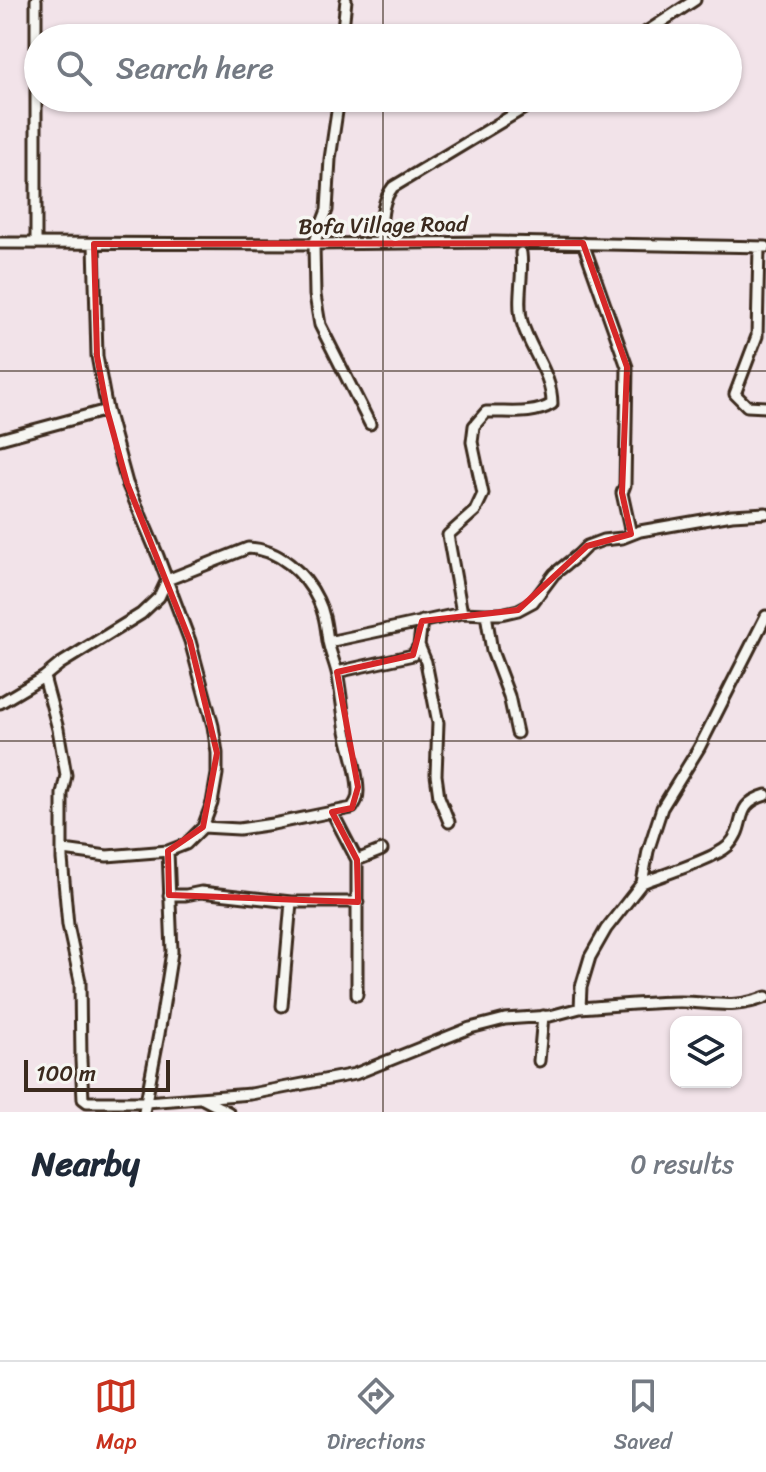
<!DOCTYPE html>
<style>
:root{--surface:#fff;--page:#f2f2f3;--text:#1f2937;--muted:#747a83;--line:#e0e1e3;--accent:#c8321e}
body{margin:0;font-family:Sriracha,sans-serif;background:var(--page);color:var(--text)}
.controls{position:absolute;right:24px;bottom:24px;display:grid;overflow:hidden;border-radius:16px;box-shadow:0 2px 6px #0004}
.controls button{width:72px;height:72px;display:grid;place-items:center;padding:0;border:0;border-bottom:2px solid var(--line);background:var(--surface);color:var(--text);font:40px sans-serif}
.scale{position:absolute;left:24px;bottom:20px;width:146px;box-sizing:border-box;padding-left:8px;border:4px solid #3b2a1e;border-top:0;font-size:22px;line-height:28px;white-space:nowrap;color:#3b2a1e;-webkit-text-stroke:6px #f6f6f2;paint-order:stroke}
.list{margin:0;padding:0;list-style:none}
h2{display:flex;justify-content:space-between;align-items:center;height:104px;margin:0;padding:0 32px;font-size:34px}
h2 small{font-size:26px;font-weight:400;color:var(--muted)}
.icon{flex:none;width:44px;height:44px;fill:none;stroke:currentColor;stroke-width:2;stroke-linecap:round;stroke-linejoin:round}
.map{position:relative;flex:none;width:766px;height:1112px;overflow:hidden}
.search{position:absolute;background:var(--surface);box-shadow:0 2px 6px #0004;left:24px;right:24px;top:24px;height:88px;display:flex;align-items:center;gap:20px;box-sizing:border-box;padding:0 28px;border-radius:44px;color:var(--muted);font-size:30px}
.sheet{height:248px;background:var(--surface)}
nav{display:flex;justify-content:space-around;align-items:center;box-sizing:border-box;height:112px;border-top:2px solid var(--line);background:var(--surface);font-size:22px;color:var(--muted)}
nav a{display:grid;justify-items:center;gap:4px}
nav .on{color:var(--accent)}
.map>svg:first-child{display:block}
</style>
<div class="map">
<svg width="766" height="1112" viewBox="0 0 766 1112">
<rect width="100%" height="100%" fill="#f2e3e9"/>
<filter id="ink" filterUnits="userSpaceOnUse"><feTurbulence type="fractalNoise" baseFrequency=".0125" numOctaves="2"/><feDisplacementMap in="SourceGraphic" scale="16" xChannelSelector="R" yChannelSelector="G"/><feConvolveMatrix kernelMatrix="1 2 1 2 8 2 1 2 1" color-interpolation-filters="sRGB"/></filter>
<g filter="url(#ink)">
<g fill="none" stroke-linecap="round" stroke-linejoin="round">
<!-- street casing -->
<g stroke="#3b2a1e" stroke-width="15">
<path id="street" d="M36,0V243
M342,38L346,0
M637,38L695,0
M339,98L330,159L327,210L314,244L315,295L320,325L370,424
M0,243L314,244L494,242L766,247
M380,243C382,224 380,203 393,187L541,98
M583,243L627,367L625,485L622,493L631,534
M94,244L97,356L107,410L127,483L158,556L190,641L213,726L217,753V774L212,803L203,827L186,844L168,851L172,952L159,1034L144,1112
M759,247L757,336L735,394L747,406L766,407
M0,439L107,410
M462,613L448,535L475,511L483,494L472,442L474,426L486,412C508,411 532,416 552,404C552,373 530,351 522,322C516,300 524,275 521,253
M486,614H501L518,610L533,602L554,574L578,555L587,546L603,540L622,538L640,531L732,515L766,513
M328,642L462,613L486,614L492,651L509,696L517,733
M419,645L426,662L438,723L436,775L439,797L449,822
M337,672L413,655L419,645L422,621
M44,677L58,729L66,775L62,794V859L68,925L80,981L81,1060L83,1099L87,1102H146L251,1094L355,1074L470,1028L505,1019L550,1016L580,1008L581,987L590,957L606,929L642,883L648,851L662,808L699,748L766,616
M0,703L44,677L60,664L141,614L159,597L167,580L248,548C279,549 305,573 318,600C325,614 326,627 328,641C330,653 336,665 338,677C341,695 343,713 346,731C350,751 358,770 358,791C358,799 356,802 352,808L273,824L239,829L203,827
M332,812L357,860V995
M64,850L107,856L168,851
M357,860L382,850
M642,883C662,875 714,859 728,846C749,825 731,805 766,795
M169,895H186L201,892L291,902H358
M282,1006L291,902
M580,1008C613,1006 647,1002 680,1002C713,1002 733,1010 766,997
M539,1061L543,1016
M203,1099L228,1112"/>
</g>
<!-- street -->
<use href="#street" stroke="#f6f6f2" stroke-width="9"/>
</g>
</g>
<!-- marked area -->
<path fill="none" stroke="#d62828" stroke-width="6" stroke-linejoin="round" d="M583,243L627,367L622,493L631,534L587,546L518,610L422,621L413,655L337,672L358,787L352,808L332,812L357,860L358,902L169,895L168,851L203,827L217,753L190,641L127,483L107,410L97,356L94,244Z"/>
<!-- grid -->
<path fill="none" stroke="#3b2a1e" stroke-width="2" stroke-opacity="0.55" d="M383,0V38M383,98V1112M0,371H766M0,741H766"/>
<g text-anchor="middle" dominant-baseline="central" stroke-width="7" stroke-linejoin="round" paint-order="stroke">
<!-- street labels -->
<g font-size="22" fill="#3b2a1e" stroke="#f6f6f2">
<text transform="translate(383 225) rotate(-1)">Bofa Village Road</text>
</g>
</g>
</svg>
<div class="controls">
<button><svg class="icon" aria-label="layers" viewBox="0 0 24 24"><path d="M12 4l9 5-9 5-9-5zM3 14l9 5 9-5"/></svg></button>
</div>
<div class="scale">100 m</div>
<div class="search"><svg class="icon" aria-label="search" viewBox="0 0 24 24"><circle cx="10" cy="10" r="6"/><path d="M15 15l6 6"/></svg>Search here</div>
</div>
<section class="sheet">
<h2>Nearby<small>0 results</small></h2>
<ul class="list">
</ul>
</section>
<nav>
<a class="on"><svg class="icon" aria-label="map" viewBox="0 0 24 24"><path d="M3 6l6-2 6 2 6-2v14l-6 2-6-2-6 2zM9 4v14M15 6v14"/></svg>Map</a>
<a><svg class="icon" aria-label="directions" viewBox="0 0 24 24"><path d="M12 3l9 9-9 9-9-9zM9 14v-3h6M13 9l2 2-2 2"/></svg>Directions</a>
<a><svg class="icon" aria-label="saved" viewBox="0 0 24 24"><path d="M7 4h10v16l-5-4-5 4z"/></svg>Saved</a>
</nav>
